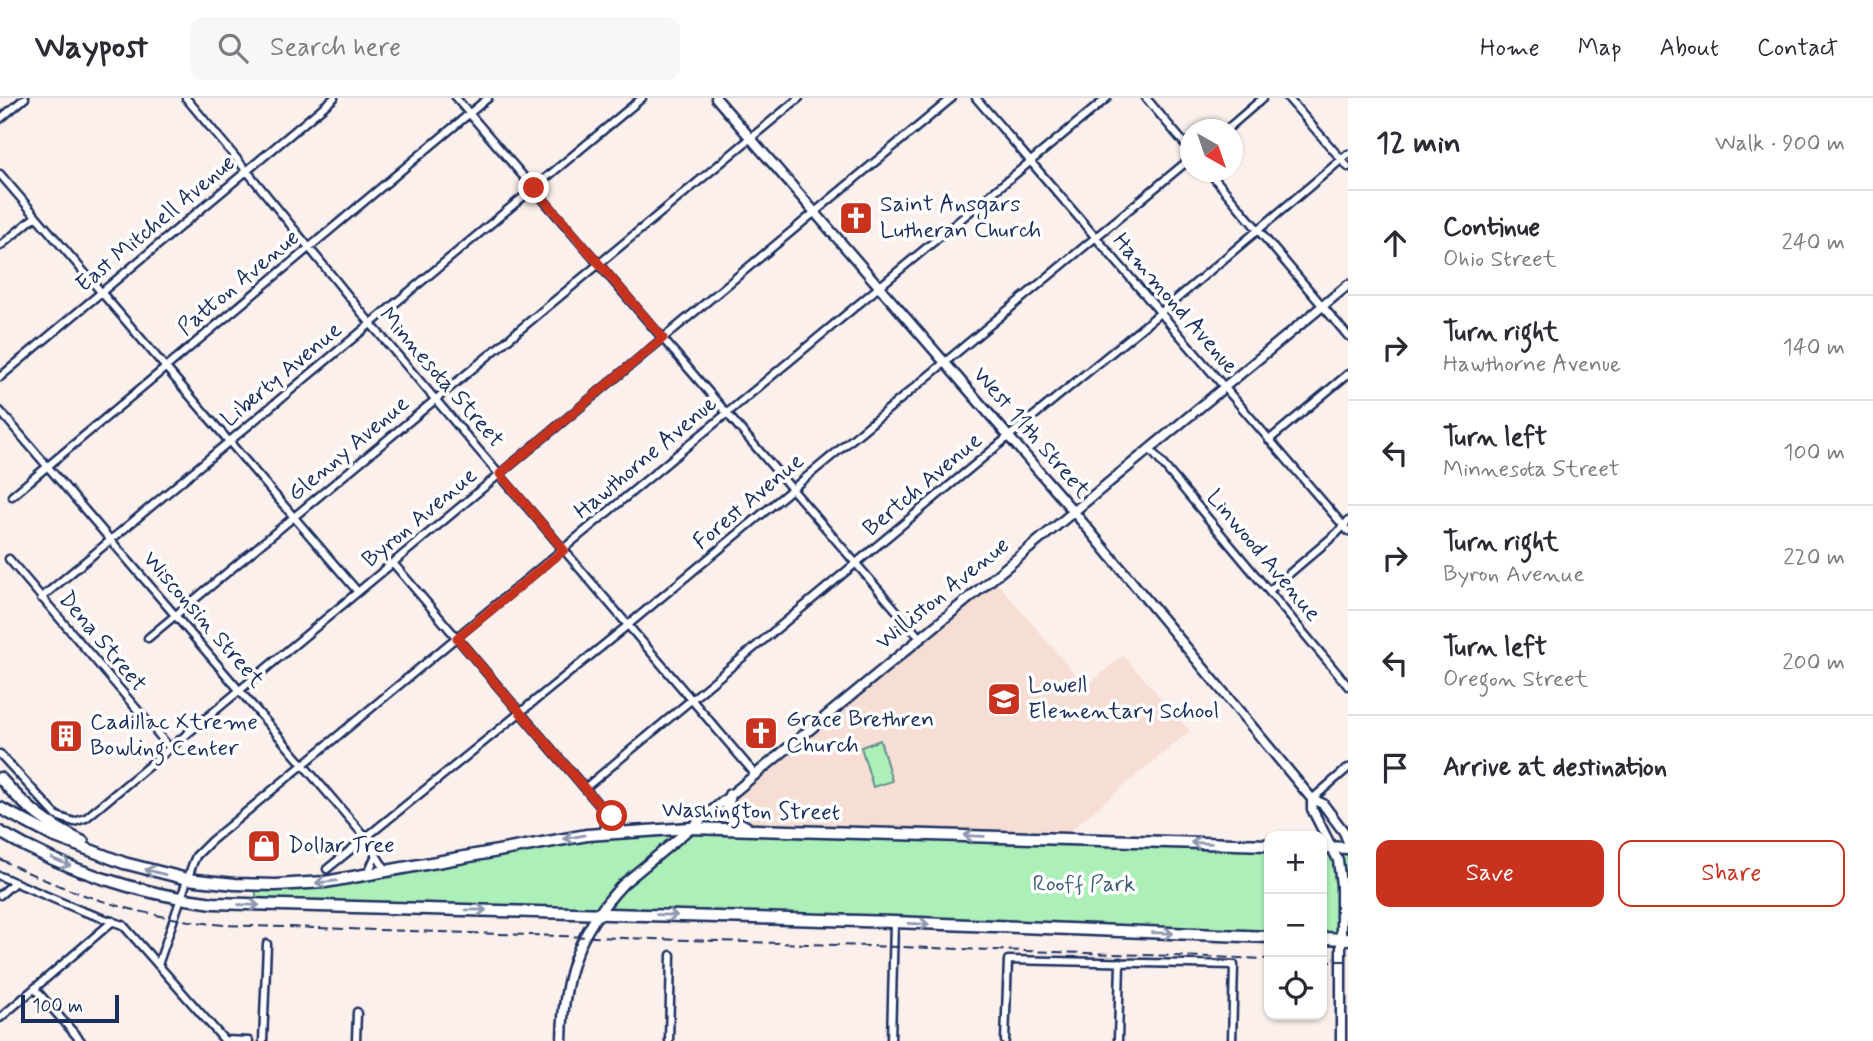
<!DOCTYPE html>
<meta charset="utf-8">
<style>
:root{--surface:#fff;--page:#f7f7f7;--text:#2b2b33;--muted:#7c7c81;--line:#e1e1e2;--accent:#c8321e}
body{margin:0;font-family:Mynerve,sans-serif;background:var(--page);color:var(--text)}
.controls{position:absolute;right:21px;bottom:21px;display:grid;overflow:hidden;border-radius:14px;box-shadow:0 2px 5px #0004}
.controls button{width:63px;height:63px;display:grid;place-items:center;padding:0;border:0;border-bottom:2px solid var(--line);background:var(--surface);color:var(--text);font:35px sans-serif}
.compass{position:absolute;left:1180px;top:21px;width:63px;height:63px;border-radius:50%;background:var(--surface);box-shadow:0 2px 5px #0004;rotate:140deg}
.scale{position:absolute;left:21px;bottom:18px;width:98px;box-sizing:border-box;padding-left:7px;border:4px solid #1b2f5e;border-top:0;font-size:19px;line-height:24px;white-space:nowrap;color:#1b2f5e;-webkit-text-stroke:5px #fff;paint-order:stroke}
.stop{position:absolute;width:21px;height:21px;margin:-16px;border:5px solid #c8321e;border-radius:50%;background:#fff}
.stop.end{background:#c8321e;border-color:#fff;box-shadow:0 2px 7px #0008}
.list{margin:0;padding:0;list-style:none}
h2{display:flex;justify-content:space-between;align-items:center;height:91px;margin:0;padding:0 28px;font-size:30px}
h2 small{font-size:23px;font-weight:400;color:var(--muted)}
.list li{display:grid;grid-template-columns:46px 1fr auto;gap:21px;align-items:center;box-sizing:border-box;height:105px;padding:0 28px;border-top:2px solid var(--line)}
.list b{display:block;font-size:26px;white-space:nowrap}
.list p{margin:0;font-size:23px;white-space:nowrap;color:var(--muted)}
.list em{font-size:23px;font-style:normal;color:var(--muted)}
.actions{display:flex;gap:14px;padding:21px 28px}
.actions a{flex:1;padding:16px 0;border:2px solid var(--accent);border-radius:14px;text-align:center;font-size:24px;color:var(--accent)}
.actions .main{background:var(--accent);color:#fff}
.icon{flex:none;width:38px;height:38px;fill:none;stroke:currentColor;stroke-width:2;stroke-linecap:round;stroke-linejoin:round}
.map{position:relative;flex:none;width:1348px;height:943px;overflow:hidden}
header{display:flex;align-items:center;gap:42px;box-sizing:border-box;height:98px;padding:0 35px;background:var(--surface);border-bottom:2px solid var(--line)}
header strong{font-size:33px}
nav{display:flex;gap:38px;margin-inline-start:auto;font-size:24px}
.search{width:490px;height:63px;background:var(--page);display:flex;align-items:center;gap:18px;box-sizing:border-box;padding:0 24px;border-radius:14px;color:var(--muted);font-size:26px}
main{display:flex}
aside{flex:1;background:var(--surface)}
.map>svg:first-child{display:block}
</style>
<header>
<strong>Waypost</strong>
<div class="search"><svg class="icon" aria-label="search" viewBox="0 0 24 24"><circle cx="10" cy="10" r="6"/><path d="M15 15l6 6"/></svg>Search here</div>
<nav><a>Home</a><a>Map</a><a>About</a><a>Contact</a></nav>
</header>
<main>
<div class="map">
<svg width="1348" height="943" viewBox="0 0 1348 943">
<rect width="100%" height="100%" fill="#fbf0ec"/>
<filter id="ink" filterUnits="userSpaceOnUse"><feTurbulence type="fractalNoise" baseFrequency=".0143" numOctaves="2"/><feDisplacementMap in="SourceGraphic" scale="14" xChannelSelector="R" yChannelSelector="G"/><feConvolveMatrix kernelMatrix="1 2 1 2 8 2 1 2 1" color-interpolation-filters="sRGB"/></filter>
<g filter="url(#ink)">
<!-- built -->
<path fill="#f6ded5" d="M993,480L1086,589L1123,557L1190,633L1060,741L750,731L730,697Z"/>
<!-- green -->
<path fill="#acefb9" stroke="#648f8c" stroke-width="2" d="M880,642L892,683L873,689L861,649Z
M645,732L1269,747V839L257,807L255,787L301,786Z
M1322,749L1348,750V841L1322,840Z"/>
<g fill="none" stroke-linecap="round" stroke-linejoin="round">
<!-- minor casing -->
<g stroke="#1b2f5e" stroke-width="11">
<path id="minor" d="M186,0L251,78L371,226L755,676
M456,0L920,540
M976,0L1348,433
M1146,0L1190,52
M1288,0L1348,69
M0,21L25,0
M1226,32L1263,0
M1209,74L1348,238
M0,76L358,494
M0,148L36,118
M0,279L334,0
M0,313L366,740L381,765L388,773
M1269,342L1348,276
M1150,351L1348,588
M12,398L488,0
M9,461L170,650
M393,465L605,714L612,718L625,734
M1269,493L1337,435L1348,423
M41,500L642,0
M148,540L799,0
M0,656L57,718L74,724L86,720L952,0
M585,690L1008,339L1160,215L1348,56
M1312,701L1348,670
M603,735L607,720L605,714
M327,771L622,532L1190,61
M367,777L376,757
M0,778L82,813L123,827L225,943
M0,797L14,785
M158,867L193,765L196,758L211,743L1107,0
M35,891L81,943
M0,920L113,823
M225,942L249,943
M263,943L267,846
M356,943L357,914
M669,943L671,857
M891,943L894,824
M1005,943L1008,862L1234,867L1232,943
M1118,943L1120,864"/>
</g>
<!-- major casing -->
<g stroke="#1b2f5e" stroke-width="13">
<path id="major" d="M716,0L1074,414L1312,701L1323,706L1344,734L1348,744
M1312,701V711L1338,762L1341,787V943
M562,943C563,877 577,835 623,786L1348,187"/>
</g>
<!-- highway casing -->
<g stroke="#1b2f5e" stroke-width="15">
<path id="highway" d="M0,680C26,710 48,727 83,744
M730,697C724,716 730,721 746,729
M0,710L53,738L124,765L187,781L235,786L276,787L325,784L587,737L690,730L1269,747
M0,734C64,772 139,796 213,805L894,824L1269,839
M1322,749L1348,750
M1322,840L1348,841"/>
</g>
<!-- minor -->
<use href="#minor" stroke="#fff" stroke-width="6"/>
<!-- major -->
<use href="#major" stroke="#fff" stroke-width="8"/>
<!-- highway -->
<use href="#highway" stroke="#fff" stroke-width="10"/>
<!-- rail -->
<path stroke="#1b2f5e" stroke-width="2" stroke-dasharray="10 5" stroke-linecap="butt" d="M0,761C71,797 144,820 224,827L1269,861
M1322,863H1348"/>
</g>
<!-- one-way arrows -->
<defs><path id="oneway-shaft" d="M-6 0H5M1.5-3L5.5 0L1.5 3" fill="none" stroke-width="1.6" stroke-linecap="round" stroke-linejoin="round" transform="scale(1.75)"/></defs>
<g stroke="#8d97ae">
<use href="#oneway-shaft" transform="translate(974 738) rotate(-178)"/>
<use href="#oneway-shaft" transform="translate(574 739) rotate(170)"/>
<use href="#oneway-shaft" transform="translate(1201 745) rotate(-178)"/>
<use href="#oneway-shaft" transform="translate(61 764) rotate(22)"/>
<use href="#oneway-shaft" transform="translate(155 774) rotate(-165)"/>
<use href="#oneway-shaft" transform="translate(326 784) rotate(174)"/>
<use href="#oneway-shaft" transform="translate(249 807) rotate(2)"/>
<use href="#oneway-shaft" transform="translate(476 812) rotate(1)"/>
<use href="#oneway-shaft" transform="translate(667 817) rotate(2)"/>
<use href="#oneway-shaft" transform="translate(919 826) rotate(3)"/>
<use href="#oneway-shaft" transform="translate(1163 835) rotate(2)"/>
</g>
</g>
<g fill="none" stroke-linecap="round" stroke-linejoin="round" filter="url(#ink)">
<!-- route -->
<path stroke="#c8321e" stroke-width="9" d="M534,90L663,240L500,376L564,452L457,540L605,714L612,718"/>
</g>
<!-- icons -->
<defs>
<g id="church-square" transform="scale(1.75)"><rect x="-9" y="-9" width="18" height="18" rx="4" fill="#c8321e" stroke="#fff"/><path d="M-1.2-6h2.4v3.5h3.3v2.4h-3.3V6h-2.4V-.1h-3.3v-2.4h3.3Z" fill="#fff"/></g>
<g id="school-square" transform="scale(1.75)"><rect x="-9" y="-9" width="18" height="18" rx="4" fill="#c8321e" stroke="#fff"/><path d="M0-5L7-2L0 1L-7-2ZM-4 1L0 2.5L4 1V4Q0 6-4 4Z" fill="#fff"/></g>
<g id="building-square" transform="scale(1.75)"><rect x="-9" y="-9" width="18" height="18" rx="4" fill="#c8321e" stroke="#fff"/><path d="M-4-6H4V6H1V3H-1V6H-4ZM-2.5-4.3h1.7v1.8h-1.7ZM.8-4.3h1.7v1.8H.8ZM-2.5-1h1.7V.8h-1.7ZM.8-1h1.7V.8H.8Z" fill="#fff"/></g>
<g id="shop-square" transform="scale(1.75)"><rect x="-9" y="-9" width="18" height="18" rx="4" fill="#c8321e" stroke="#fff"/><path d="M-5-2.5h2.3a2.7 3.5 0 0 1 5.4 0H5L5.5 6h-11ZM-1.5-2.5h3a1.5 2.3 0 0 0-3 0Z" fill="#fff"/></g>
</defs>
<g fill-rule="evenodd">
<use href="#church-square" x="856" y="120"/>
<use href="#school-square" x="1004" y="601"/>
<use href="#church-square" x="761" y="635"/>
<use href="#building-square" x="66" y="638"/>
<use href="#shop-square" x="264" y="748"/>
</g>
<g text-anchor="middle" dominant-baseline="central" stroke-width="7" stroke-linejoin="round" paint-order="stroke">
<!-- poi labels -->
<g font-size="23" fill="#1b2f5e" stroke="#fff" text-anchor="start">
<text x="880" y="107">Saint Ansgars<tspan x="880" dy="26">Lutheran Church</tspan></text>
<text x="1028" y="588">Lowell<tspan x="1028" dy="26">Elementary School</tspan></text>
<text x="786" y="622">Grace Brethren<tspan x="786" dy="26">Church</tspan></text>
<text x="90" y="625">Cadillac Xtreme<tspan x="90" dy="26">Bowling Center</tspan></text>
<text x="288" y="748">Dollar Tree</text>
</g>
<!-- street labels -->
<g font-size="23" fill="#1b2f5e" stroke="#fff">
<text transform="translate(156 126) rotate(-40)">East Mitchell Avenue</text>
<text transform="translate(239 185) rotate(-40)">Patton Avenue</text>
<text transform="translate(1175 206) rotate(49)">Hammond Avenue</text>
<text transform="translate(282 277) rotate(-40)">Liberty Avenue</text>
<text transform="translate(441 280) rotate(49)">Minnesota Street</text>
<text transform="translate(1031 335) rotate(49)">West 11th Street</text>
<text transform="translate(349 351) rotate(-40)">Glenny Avenue</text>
<text transform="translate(646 360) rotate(-40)">Hawthorne Avenue</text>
<text transform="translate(923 387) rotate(-40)">Bertch Avenue</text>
<text transform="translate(749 404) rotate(-40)">Forest Avenue</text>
<text transform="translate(420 420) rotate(-40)">Byron Avenue</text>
<text transform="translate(1263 458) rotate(50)">Linwood Avenue</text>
<text transform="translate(943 496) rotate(-39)">Williston Avenue</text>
<text transform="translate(203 522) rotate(49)">Wisconsin Street</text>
<text transform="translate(102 544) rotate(50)">Dena Street</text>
<text transform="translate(751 714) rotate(1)">Washington Street</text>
</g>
<!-- park labels -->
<g font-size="23" fill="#3f5f75" stroke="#fff">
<text x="1084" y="787">Rooff Park</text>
</g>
</g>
</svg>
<div class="controls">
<button>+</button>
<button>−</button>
<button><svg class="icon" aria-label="locate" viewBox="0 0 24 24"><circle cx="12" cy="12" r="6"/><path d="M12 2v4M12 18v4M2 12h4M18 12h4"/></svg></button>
</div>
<svg class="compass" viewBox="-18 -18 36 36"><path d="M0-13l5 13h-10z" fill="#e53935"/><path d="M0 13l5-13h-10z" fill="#7c7c81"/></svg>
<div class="scale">100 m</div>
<div class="stop" style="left:612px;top:718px"></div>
<div class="stop end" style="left:534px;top:90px"></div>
</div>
<aside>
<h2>12 min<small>Walk · 900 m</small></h2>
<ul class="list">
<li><svg class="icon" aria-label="ahead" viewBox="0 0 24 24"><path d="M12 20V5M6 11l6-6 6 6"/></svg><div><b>Continue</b><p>Ohio Street</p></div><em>240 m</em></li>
<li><svg class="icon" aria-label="right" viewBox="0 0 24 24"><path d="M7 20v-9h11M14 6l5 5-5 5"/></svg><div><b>Turn right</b><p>Hawthorne Avenue</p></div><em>140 m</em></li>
<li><svg class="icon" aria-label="left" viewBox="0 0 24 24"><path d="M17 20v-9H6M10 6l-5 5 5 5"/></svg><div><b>Turn left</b><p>Minnesota Street</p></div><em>100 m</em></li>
<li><svg class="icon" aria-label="right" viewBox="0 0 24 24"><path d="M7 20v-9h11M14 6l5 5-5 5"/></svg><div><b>Turn right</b><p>Byron Avenue</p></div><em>220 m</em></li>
<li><svg class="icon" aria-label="left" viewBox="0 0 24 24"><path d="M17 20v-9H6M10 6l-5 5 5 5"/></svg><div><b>Turn left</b><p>Oregon Street</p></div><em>200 m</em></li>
<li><svg class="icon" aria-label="arrive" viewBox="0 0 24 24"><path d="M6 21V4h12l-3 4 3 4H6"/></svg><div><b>Arrive at destination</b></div></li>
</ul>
<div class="actions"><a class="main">Save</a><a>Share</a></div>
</aside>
</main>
